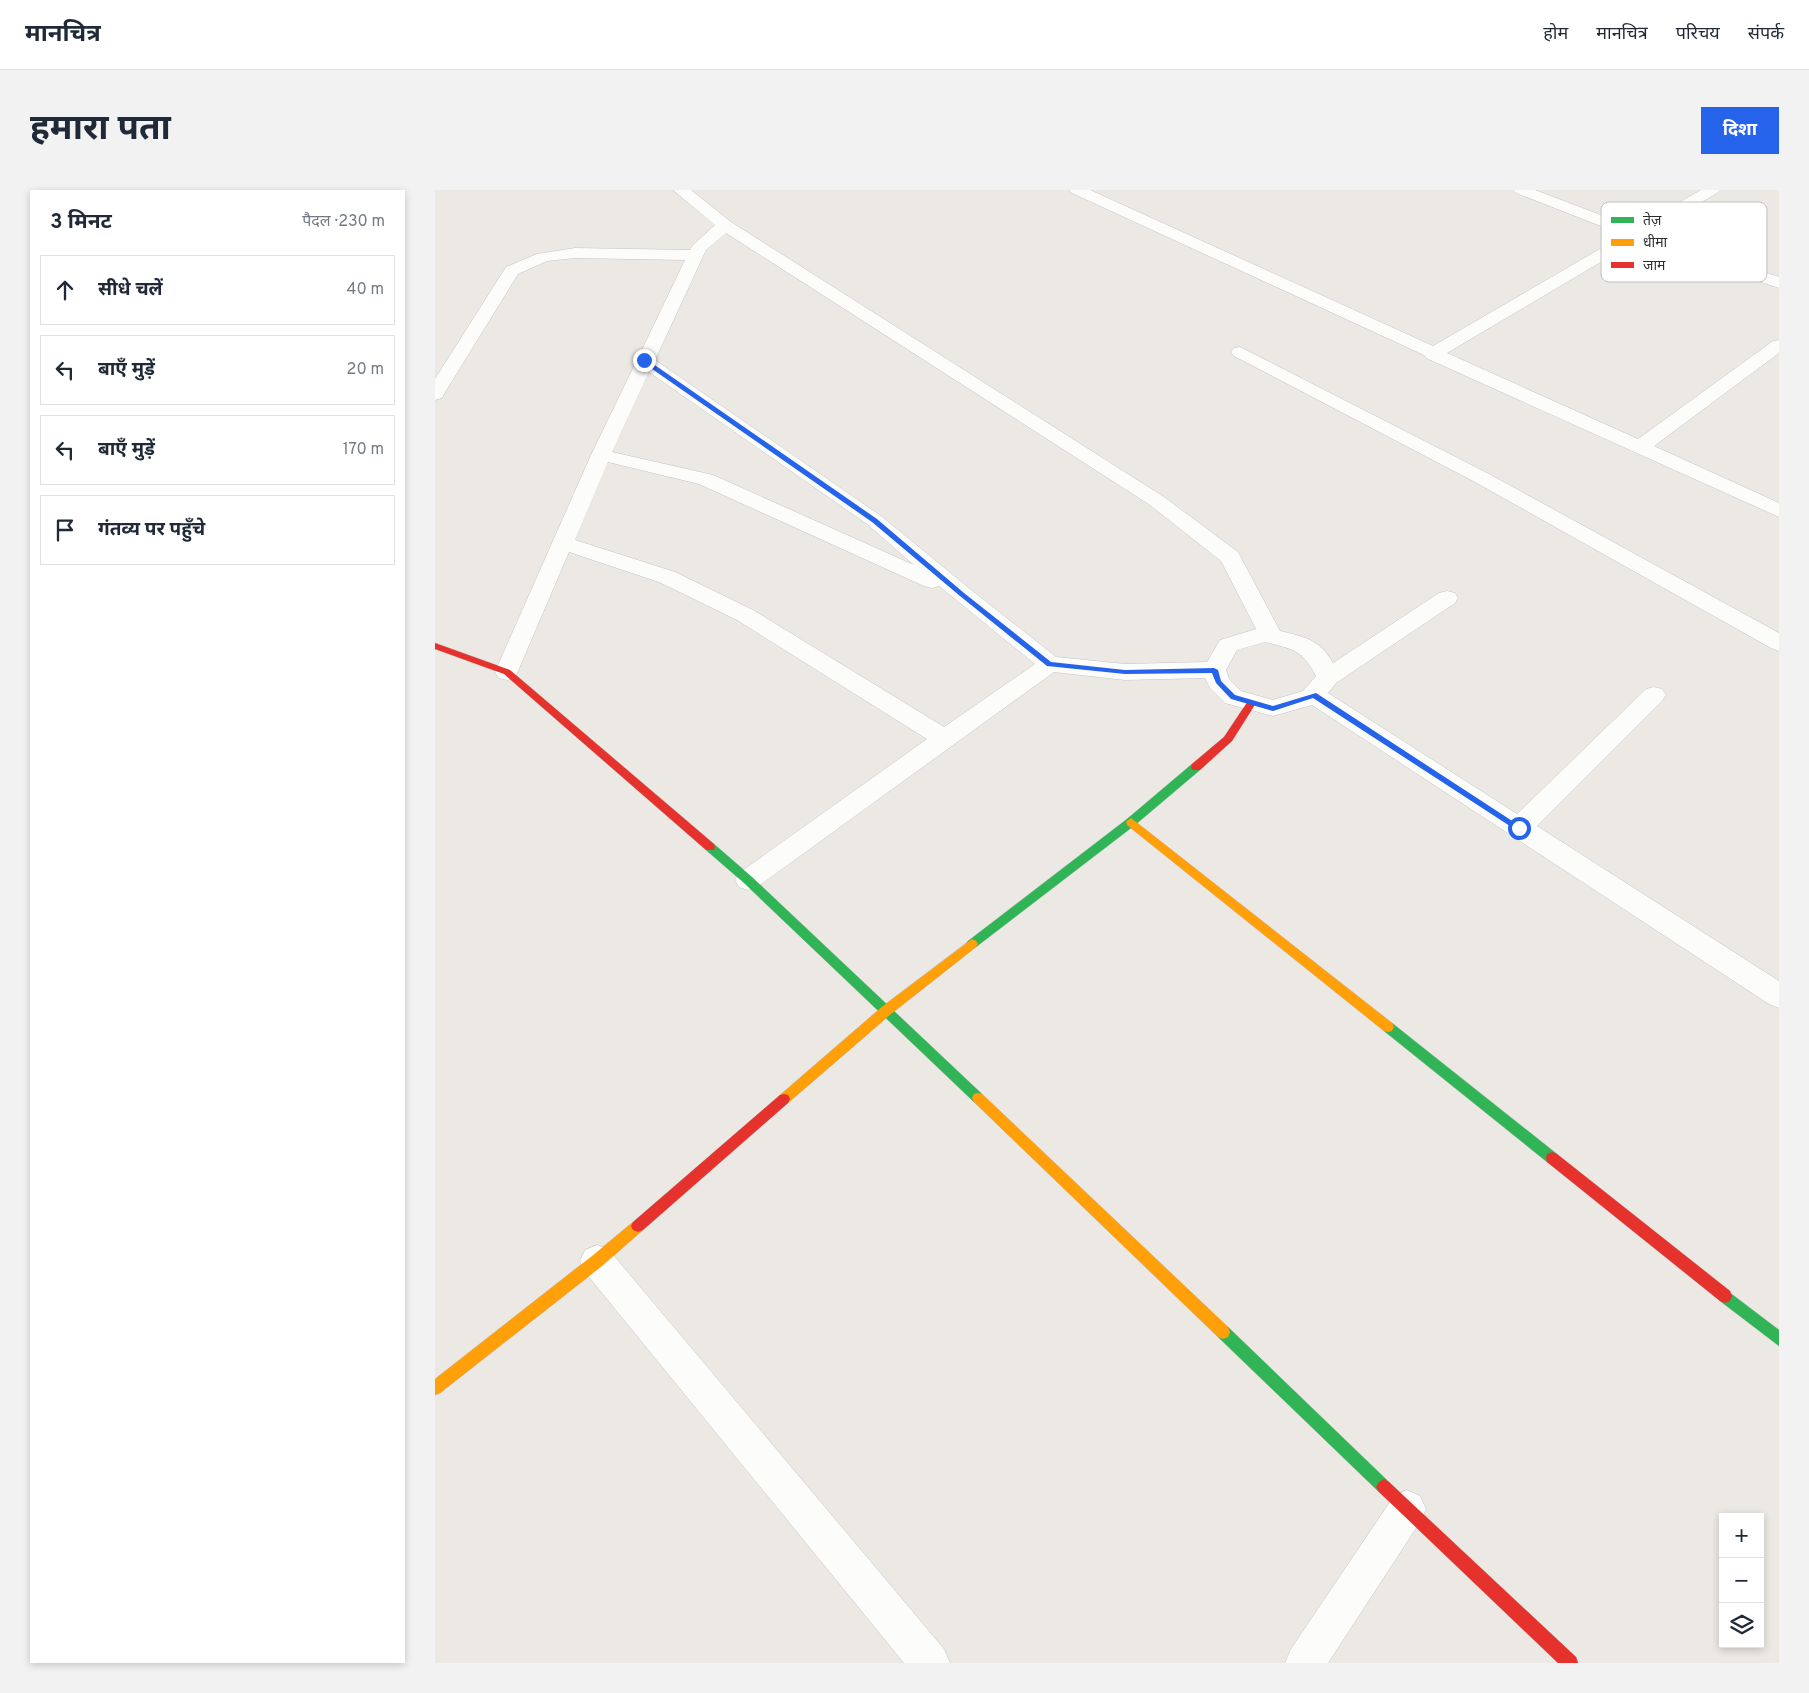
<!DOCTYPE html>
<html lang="hi">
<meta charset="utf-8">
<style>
:root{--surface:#fff;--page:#f2f2f3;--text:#1f2937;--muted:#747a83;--line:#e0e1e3;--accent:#2563eb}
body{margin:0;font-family:Overpass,"Noto Sans Devanagari",sans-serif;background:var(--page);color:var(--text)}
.controls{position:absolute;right:15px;bottom:15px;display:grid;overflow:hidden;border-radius:0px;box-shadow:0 2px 8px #0003}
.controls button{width:45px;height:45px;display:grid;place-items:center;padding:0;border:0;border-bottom:1px solid var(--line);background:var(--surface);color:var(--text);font:25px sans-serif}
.stop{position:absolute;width:15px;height:15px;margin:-11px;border:4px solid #2563eb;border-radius:50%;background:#fff}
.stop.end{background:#2563eb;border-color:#fff;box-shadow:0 1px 5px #0008}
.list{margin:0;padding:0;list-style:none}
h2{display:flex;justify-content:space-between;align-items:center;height:65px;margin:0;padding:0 20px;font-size:21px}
h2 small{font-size:16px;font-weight:400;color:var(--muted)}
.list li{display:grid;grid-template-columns:32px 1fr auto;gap:15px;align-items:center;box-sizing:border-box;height:70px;margin:0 10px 10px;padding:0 10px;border:1px solid var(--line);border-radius:0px}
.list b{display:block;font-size:19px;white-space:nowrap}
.list em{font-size:16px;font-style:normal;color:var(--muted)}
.icon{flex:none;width:28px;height:28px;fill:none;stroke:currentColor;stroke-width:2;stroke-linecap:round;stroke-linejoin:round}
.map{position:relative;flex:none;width:1344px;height:1473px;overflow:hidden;border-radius:0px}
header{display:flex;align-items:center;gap:30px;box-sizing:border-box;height:70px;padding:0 25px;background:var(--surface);border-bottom:1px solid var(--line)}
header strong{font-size:24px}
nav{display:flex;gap:28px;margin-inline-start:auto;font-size:18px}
.intro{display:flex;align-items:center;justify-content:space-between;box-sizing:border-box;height:120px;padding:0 30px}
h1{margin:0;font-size:35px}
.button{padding:12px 22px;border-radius:0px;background:var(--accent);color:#fff;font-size:18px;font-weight:700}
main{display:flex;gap:30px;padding:0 30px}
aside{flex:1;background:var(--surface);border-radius:0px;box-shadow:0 2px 8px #0003}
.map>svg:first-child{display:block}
</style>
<header>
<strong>मानचित्र</strong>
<nav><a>होम</a><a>मानचित्र</a><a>परिचय</a><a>संपर्क</a></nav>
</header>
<div class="intro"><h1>हमारा पता</h1><a class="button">दिशा</a></div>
<main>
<aside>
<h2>3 मिनट<small>पैदल · 230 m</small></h2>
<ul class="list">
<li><svg class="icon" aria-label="ahead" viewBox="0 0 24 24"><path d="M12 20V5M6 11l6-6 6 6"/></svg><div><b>सीधे चलें</b></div><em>40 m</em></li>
<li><svg class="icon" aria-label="left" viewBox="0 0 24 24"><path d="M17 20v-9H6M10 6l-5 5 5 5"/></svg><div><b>बाएँ मुड़ें</b></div><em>20 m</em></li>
<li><svg class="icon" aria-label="left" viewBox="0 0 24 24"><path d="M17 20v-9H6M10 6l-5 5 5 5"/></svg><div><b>बाएँ मुड़ें</b></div><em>170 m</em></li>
<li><svg class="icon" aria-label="arrive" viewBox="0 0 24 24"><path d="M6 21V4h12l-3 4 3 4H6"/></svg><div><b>गंतव्य पर पहुँचे</b></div></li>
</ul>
</aside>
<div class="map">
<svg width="1344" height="1473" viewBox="0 0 1344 1473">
<rect width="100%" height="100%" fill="#ece8e4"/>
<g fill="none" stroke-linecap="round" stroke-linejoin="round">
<!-- street casing -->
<g stroke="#c5c4c5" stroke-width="1">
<path id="street" d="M238,0H256L296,32L729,307L803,362L845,441C869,447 885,449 898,473L1004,403L1012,401L1020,403L1023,408L1020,413L901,493L893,503L1082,624L1211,499L1219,497L1227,499L1231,505L1227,511L1102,636L1344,791V818L1334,814L877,515L838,526L790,513L775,498L770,488L690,490L619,482L322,697L313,700L304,697L300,690L304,683L492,549L302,430L224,392L134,362L80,488L72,490L64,488L60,482L156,265L201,172L200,170L204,166L250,70L140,68L112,71L83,84L9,204L7,208L0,210V189L71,77L102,64L140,58L255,60L258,55L280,35ZM291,43L715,315L786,371L821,439L785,450L772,472L690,474L621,467L535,399L446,326L220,170L271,60ZM214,182L432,334L479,375L278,285L177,262ZM173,272L264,294L489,396L497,398L504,396L600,474L509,537L318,420L240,382L140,350ZM830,452C857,459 867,459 881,486L868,501L838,510L806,501L794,489L791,480L802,460Z
M634,0H655L998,156L1189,45L1081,3L1078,0H1100L1200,38L1266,0H1285L1282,3L1215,43L1344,87V98L1203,50L1012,163L1203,249L1338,151L1344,150V163L1219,256L1344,313V327L991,168L989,165L637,3Z
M805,157L1054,284L1344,443V461L1336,458L1040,292L799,166L796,162L799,158Z
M162,1055L174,1060L509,1459L515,1473H469L150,1082L145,1071L150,1060Z
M972,1300L985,1306L991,1319L985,1332L893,1473H850L856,1459L959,1306Z"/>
</g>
<!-- fast casing -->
<g stroke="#c5c4c5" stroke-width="1">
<path id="fast" d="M761,573L766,577L765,580L700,635L541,757H533L531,754L533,751L692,629L757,574Z
M275,653L279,654L317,687L547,904L549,908L547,912L543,913L539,912L309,693L271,660L270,657Z
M953,832L957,833L1122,964L1123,968L1122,972L1117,974L1112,972L949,841L947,837L949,833Z
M1290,1099L1344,1140V1156L1285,1111L1283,1106L1285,1101Z
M788,1135L793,1137L954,1292L957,1297L954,1302L949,1305L944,1302L783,1147L781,1142L783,1137Z"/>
</g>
<!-- slow casing -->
<g stroke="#c5c4c5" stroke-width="1">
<path id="slow" d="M696,628L957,833L959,837L957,841L953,842L949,841L692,635L691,632Z
M537,749L541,751L543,754L541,757L456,824L353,913L349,914L345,913L343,909L345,905L448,816Z
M543,903L547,904L793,1137L795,1142L793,1147L788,1149L783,1147L539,912L537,908L539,904Z
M203,1030L208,1032L210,1036L208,1040L167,1076L5,1203L0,1205V1189L157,1066L198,1032Z"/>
</g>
<!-- jam casing -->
<g stroke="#c5c4c5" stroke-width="1">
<path id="jam" d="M0,453L75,480L279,654L280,657L279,660H271L69,484L0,459Z
M816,510L821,513L797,551L765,580H757L756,577L757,574L789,547L813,511Z
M349,904L353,905L355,909L353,913L208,1040L203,1042L198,1040L196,1036L198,1032L345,905Z
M1117,962L1122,964L1295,1101L1297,1106L1295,1111L1290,1113L1285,1111L1112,972L1111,968L1112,964Z
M949,1289L954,1292L1141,1467L1143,1473H1123L944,1302L941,1297L944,1292Z"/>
</g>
<!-- street -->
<use href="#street" fill="#fcfcfb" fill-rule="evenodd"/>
<!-- fast -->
<use href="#fast" fill="#30b455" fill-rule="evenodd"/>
<!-- slow -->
<use href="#slow" fill="#ff9f0a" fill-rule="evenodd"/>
<!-- jam -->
<use href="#jam" fill="#e5322d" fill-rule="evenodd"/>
</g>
<!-- route -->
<path fill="#2563eb" d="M207,169H211L442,329L529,403L616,472L690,480L779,478L783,480L786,491L800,505L838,516L881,503L1088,638L1084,640H1081L878,508L838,521L796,509L781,493L777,483L690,484L612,476L525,406L437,332L207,172Z"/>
<!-- legend -->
<rect x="1166" y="12" width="166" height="80" rx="8" fill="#fff" stroke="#c0c0c0" stroke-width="1"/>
<rect x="1176" y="27" width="23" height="6" fill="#30b455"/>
<rect x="1176" y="49" width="23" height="7" fill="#ff9f0a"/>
<rect x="1176" y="72" width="23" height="6" fill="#e5322d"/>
<g font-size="14" fill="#2e2e2e">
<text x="1208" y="35">तेज़</text>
<text x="1208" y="57">धीमा</text>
<text x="1208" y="80">जाम</text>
</g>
</svg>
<div class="controls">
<button>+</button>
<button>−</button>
<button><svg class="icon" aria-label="layers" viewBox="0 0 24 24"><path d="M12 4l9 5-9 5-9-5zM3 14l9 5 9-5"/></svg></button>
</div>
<div class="stop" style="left:1084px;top:638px"></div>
<div class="stop end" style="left:209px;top:170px"></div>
</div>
</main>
